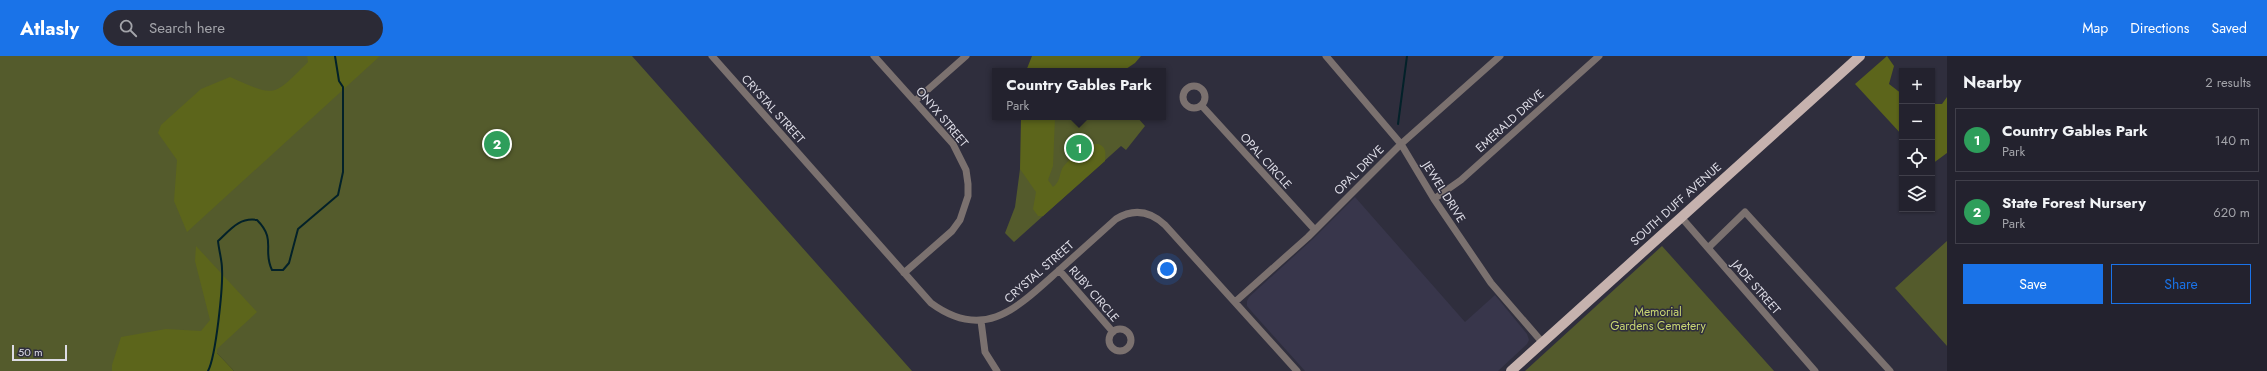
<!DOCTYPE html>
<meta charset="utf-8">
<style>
:root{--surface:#23222e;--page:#2b2a36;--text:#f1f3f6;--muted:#a3a4aa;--line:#403f4a;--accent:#1a73e8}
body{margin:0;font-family:Jost,sans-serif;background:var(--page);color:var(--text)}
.controls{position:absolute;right:12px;top:12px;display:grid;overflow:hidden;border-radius:0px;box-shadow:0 1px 3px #0004}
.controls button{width:36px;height:36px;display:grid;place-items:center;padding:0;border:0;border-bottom:1px solid var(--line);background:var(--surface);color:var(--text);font:20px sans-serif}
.scale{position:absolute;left:12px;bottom:10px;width:55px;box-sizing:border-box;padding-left:4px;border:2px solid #dddce6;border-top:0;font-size:11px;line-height:14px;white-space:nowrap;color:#dddce6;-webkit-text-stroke:3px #2f2e3d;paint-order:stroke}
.you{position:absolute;left:1167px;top:213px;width:14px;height:14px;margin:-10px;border:3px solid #fff;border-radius:50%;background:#1a73e8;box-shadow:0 0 0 6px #1a73e833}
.badge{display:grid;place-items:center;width:26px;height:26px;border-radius:50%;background:var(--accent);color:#fff;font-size:13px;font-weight:700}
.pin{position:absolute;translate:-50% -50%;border:2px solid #fff;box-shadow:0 1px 4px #0006}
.popup{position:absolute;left:992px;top:12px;width:174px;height:52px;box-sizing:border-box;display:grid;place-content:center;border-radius:0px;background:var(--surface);filter:drop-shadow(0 1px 3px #0005);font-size:13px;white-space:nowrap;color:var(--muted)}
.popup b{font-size:15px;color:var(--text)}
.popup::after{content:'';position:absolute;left:50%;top:100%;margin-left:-8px;border:8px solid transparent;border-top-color:var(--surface)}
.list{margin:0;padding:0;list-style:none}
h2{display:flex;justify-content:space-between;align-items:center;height:52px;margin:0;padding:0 16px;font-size:17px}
h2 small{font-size:13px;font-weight:400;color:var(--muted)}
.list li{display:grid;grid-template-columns:26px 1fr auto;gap:12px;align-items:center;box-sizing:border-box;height:64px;margin:0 8px 8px;padding:0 8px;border:1px solid var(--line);border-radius:0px}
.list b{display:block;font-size:15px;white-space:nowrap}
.list p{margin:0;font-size:13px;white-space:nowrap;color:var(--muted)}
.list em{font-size:13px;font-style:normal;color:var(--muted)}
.actions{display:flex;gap:8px;padding:12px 16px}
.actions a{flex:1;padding:9px 0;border:1px solid var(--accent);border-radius:0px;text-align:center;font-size:14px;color:var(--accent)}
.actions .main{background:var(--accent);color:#fff}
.icon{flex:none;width:22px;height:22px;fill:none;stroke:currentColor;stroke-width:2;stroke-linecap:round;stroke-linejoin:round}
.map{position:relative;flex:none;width:1947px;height:315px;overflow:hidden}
header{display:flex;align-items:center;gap:24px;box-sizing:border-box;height:56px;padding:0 20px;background:var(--accent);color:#fff}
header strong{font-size:19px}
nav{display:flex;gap:22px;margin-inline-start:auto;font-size:14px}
.search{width:280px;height:36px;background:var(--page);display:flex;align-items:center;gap:10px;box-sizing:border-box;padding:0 14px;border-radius:22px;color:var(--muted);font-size:15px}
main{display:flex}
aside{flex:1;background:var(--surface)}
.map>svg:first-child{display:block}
</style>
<header>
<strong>Atlasly</strong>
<div class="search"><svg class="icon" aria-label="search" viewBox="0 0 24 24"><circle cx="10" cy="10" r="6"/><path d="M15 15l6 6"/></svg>Search here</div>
<nav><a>Map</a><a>Directions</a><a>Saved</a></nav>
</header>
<main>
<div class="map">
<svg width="1947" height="315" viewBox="0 0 1947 315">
<rect width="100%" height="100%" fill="#2f2e3d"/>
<!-- built -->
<path fill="#38364b" d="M1355,141L1465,266L1495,239L1527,278L1529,284L1527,288L1498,315H1305L1252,256L1247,250V245L1249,241L1314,182Z"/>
<!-- green -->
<path fill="#545b2c" d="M0,0H632L912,315H234L217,297L196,315H0Z
M1030,61H1137L1145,70L1126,94L1121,90L1014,186L1005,177L1015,151L1020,113L1042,105Z
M1947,185V290L1895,232Z
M1662,190L1774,315H1525Z"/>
<!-- forest -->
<path fill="#5c651b" d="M307,0H380L187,176L174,145L177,104L158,77L161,69L201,33L230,21C276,41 272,42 308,6Z
M1032,0H1141L1135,7L1123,15H1026Z
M1887,0L1894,10L1889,28L1902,38V79L1855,28Z
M1947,41V97L1932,108V48H1942Z
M1021,61H1055L1053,110L1048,124L1053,131C1060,126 1059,120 1062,113C1067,104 1093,81 1102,90C1107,94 1105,100 1105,105L1043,160H1038L1033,153L1036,136L1020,113Z
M196,190L257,256L217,293V297L234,315H112V309L121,281L166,273L201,275L210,264L195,205Z"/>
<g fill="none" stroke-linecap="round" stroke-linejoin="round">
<!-- stream -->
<path stroke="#032129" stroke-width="2" d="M1398,68L1407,0
M208,315C216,300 223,231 222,213C222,204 219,195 218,185C230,174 239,161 257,164C277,184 262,194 272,214H283L289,207L298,173L338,139L343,116V31L339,25L335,0"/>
<!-- street -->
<path stroke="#7b716f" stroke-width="7" d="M712,0L931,247C984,286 1017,252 1057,216C1077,198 1097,180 1116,163C1134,152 1150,155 1165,169L1297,315
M874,0L953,88L966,114L968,128V140L960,164L952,175L904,217
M1326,0L1401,88L1434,143L1491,227L1542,286
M1183 41a11 11 0 1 1 22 0a11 11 0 1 1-22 0Z
M915,45L966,0
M1202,50L1315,174
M1434,143L1461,124L1599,0
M1681,161L1815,315
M1708,192L1745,156L1890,315
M1059,214L1113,276
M1235,246L1308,181L1401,88L1500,0
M981,265L985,296L997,315
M1109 284a11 11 0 1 1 22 0a11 11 0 1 1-22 0Z"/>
<!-- primary -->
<path stroke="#c6b2ae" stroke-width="10" d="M1511,315L1860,0"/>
</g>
<g text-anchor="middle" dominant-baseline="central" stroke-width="3" stroke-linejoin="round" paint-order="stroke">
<!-- street labels -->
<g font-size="12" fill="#dddce6" stroke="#2f2e3d">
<text transform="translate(773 53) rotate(48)">CRYSTAL STREET</text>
<text transform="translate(942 61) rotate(50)">ONYX STREET</text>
<text transform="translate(1510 65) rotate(-42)">EMERALD DRIVE</text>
<text transform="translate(1266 105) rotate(48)">OPAL CIRCLE</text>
<text transform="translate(1359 114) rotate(-45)">OPAL DRIVE</text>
<text transform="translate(1444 136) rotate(58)">JEWEL DRIVE</text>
<text transform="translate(1676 148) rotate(-42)">SOUTH DUFF AVENUE</text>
<text transform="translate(1039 216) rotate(-41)">CRYSTAL STREET</text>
<text transform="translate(1756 231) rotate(49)">JADE STREET</text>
<text transform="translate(1094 238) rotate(49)">RUBY CIRCLE</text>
</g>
<!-- park labels -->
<g font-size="12" fill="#c8d672" stroke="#2f2e3d">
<text x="1658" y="256">Memorial<tspan x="1658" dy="14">Gardens Cemetery</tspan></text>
</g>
</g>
</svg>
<div class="controls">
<button>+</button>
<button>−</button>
<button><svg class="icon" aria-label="locate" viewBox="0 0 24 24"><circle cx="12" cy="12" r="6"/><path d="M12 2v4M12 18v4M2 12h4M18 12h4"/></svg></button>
<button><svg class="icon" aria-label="layers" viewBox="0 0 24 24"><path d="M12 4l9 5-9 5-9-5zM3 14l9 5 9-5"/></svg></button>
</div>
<div class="scale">50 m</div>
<div class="you"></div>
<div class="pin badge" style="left:1079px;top:92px;background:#2e9e5b">1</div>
<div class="popup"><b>Country Gables Park</b>Park</div>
<div class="pin badge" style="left:497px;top:88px;background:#2e9e5b">2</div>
</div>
<aside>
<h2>Nearby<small>2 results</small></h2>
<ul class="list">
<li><span class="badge" style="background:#2e9e5b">1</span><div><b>Country Gables Park</b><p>Park</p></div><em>140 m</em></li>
<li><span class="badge" style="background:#2e9e5b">2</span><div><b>State Forest Nursery</b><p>Park</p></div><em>620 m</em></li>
</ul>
<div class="actions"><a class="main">Save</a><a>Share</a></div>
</aside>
</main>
